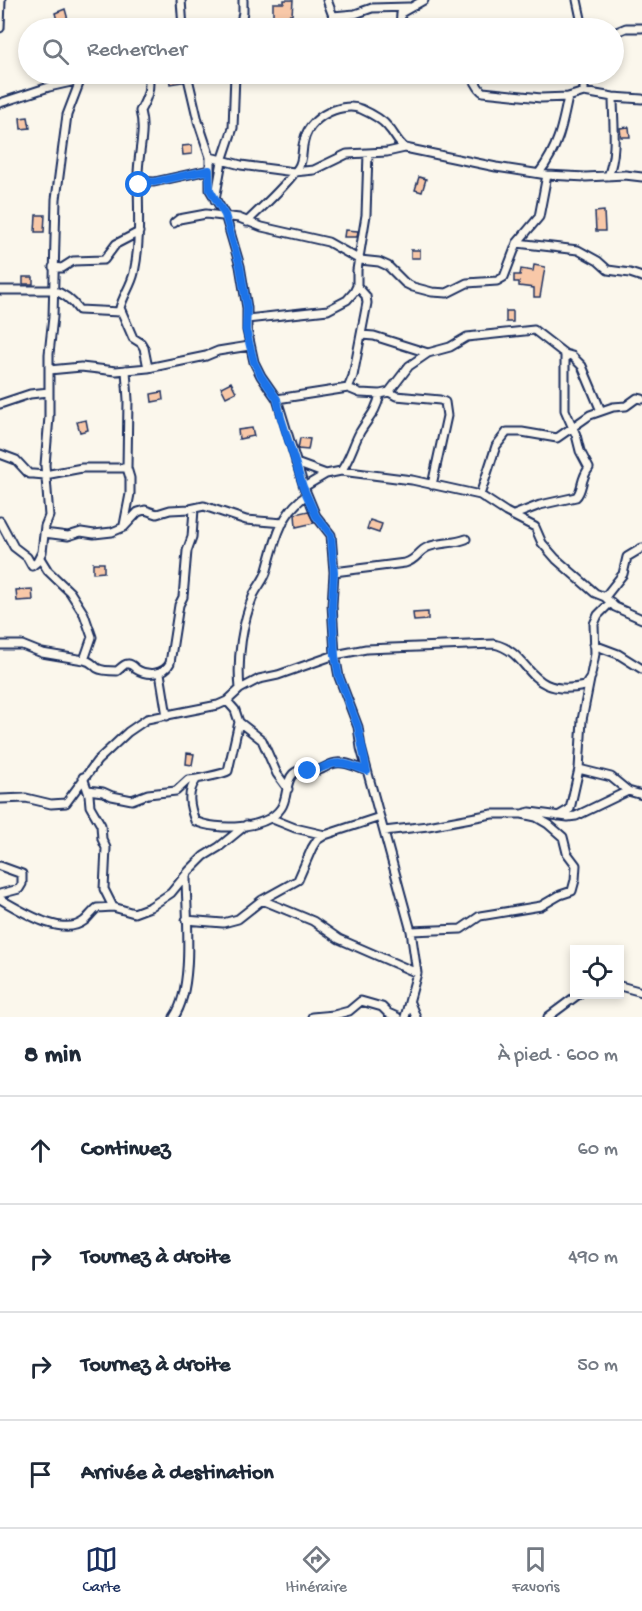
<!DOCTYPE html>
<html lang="fr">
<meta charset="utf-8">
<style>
:root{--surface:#fff;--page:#f2f2f3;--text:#1f2937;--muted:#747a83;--line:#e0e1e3;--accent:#1b2f5e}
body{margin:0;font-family:"Gochi Hand",sans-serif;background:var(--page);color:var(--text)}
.controls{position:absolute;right:18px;bottom:18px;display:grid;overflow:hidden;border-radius:0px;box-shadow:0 3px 9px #0003}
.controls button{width:54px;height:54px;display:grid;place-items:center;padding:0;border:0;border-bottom:2px solid var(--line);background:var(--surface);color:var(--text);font:30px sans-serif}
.stop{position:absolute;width:18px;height:18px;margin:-14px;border:4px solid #1a73e8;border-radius:50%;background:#fff}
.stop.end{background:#1a73e8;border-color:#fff;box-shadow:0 2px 6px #0008}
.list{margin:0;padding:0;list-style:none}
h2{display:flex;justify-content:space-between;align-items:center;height:78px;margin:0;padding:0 24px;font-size:26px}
h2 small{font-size:20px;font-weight:400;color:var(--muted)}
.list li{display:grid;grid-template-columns:39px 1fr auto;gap:18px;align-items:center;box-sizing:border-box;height:108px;padding:0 24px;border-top:2px solid var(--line)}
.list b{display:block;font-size:22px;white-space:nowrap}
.list em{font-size:20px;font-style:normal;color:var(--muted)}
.icon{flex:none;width:33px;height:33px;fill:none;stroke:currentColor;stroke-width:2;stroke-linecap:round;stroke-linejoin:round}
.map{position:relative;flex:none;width:642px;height:1017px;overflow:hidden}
.search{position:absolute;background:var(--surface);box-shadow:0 3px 9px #0003;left:18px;right:18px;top:18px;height:66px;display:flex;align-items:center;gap:15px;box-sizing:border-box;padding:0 21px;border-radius:33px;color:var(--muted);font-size:22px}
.sheet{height:510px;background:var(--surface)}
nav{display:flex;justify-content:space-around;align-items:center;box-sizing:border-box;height:84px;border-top:2px solid var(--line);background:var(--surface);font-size:16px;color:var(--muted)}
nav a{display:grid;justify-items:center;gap:3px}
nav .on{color:var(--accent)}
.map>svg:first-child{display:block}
</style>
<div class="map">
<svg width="642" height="1017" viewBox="0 0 642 1017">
<rect width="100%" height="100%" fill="#fbf7ec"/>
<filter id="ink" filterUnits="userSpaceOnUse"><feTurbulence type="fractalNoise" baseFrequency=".0167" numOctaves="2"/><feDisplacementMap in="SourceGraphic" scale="12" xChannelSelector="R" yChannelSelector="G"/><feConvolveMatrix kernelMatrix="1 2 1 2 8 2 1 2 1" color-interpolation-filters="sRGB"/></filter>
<g filter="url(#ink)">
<!-- building -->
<path fill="#f8c8a8" stroke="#1b2f5e" stroke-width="1.5" d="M284,0H293L292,15H289L288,28H273V3H284Z
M65,9L70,27L59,28L55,13Z
M181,74L183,82L170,84L169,76Z
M28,117L30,128L21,129L20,118Z
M629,127L630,137H621L620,128Z
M192,145V154L183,155L182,146Z
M419,177L426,179L422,192L415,190Z
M604,211L605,231H596L595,212Z
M36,215H45L44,232H35Z
M345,230L358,231L357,237H344Z
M411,250H420V258H411Z
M534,265L545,267L540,297H534V288L519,286V282H514V275H520L521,269L533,271Z
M23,277H33V284H23Z
M506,311H513V322H506Z
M231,382L236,392L226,397L221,387Z
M162,392L163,400L152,402L151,394Z
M86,420L88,430L80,432L77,422Z
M252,428L254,436L239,439L238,430Z
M300,438L310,439L308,450L298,449Z
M308,511L314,523L296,527L295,514Z
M370,520L382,524L379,533L367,529Z
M93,563H104V572L93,573Z
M32,589L33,600L17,601L16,590Z
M428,612V620L414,621L413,613Z
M187,753L194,754L192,765L186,764Z"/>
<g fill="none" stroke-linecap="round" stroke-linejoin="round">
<!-- street casing -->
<g stroke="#1b2f5e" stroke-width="11">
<path id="street" d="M181,0L183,28
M327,0L333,16L355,14L372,8L409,7
M577,0L583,28
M0,28L1,0
M240,28L243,12V0
M400,28L401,13L424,0
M614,33L626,28H642
M187,74L198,121L210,157V190L225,215L240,266L247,308V330L254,362L261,376L277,399L304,487L316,516L331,535L334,572L332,605L335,655L339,677L358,727L361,748L411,931L417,973L405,1017
M468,74C476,78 476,88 483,92L541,98L568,97L584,92L613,97L642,99
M584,92V74
M0,103L49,87L107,74
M210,157L241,165L294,172L314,170L347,154L387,152L405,148L496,167L547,175L586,177L625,175L642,177
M539,173C558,148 562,127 568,97
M608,176C618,152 613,122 613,97
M138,181L154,182L209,170
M215,200L222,161L233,128L235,74
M247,222C264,205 284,188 298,168C304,159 301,151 304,141C307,126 320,115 334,110C343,107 352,105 361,109C370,113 382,119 388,127C395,134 396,141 405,148
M174,223L179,219L206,214L239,218L262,227L328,242L360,260L379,262L388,266L405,283L413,287L432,292L447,293L467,283L497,281L504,277L517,243L539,217L547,175
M517,243L578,250L598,261L608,270L630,273L642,277
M53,267L62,268L73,261L104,260L116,244L139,232
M0,290H53C65,294 72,300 79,310L120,312
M247,319L328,310L347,300L354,292L357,286V270L366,215L368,153
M361,335L374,336L428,353L450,347L467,337L534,330L565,354L572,356L582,366L601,411
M148,368L144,348L141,343L133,338L120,308C123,296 131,286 134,273C141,240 138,208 138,175C138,153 146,132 140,111C147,98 151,89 148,74
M49,370L81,367L116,371L148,368L206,356L218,351L249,346
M348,388L353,376L367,303L366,296L357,286
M389,392L409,366L428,353
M277,399L348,388L360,393L380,394L389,392L396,396L440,400L445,402L447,416L432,485
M0,404L30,394L49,392
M0,454L16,460L29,474H33L45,475L82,468H127
M296,463L326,474
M341,471C350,459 353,445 360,432C369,417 376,413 380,394
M304,487L326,474L341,471L412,480L480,495L506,512L535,527L542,543L556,559L595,593L605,597L615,607L642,619
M480,495L496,446L507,432H522L557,438L590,415L613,407L626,406L637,398L642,399
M514,515L540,505L576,497C583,491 580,479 589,468L580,451L576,435L565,410V354
M0,521L14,547L27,557L32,566L37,562L42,552L45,526L49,516L45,465L49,417V354L53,317L56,199L67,115L80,81
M124,525L130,494V478L127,468L128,400L126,370
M44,533L68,536L81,532L94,534L112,532L124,527L138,512L145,510L157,514L170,510L190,509L204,506L246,520L283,523
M40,558L48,571L70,592L84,614L92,637L84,660
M334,572L405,563C417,560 418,551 428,547C440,542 454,544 466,539
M605,597L623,574L627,557L642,548
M0,645H22L42,653L84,660C91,661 92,664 97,668C102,671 110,671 117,671C120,669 125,663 128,664C132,664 134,667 136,669C147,676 164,675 170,663L179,605L183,597L187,551L192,537L194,509
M594,645L618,654L642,669
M160,673L167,716
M240,689C237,658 242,623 254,594C258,586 265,579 267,570C275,541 281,512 307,495
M227,701L235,710L239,722L262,740L277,774L288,789
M579,769L611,777L628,791L642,795
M83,777L89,795L90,806L101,825L102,839L106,848L104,889L113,907
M196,780C186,793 190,807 195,821C217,831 266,830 281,808C288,798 285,782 293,774C300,767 306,772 315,771C320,771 326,766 332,764C343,760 356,767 367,771
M88,790L103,792L112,796L132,800L148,794L176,791L188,780C193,780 224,774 228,771L239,722
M0,799L26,798L51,804L66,803L97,761L128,732L147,719L218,705L227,701L240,689L259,679L278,675L335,655L366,649L494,644C533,653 525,699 585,686L591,677
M558,816L570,809L579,769L582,720L595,654L594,624L598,615L611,602
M270,818L295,828L325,835
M384,831L428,826L492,814H522L530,812L568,817L576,816L628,791
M0,866L22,874V884L19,889L0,894
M0,899C20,910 62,938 84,921C88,918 92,912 97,908L113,907L134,913L150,907L171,893L189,871L204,856L219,847L246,825
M262,900L313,921L339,939L417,973
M186,920L223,923L238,919L262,900L298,880L312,848L317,840L325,835L380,817
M411,931L461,929L480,916L541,906L560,895L572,891L575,880L576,865L567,853L563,837L548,824L536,817L522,814
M620,986L642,992
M410,1003L416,1017
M174,1017C195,987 186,913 186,875
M312,1017L334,1015L349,1011L361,1001L382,1007L388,1013L397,1017
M548,1017L579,994"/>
</g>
<!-- street -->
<use href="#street" stroke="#fbf7ec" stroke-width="7"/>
</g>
</g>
<g fill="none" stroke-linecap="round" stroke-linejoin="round" filter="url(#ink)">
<!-- route -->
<path stroke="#1a73e8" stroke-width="8" d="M139,185L138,181L154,182L209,170L210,190L225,215L240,266L247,308L246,330L254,362L261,376L277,399L281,418L303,487L316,516L331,535L334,572L332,605L335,656L339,677L358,727L367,771C356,767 343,761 332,764C323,766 318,772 308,771"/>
</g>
</svg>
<div class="controls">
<button><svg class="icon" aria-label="locate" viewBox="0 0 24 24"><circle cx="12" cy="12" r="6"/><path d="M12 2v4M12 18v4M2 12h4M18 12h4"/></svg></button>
</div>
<div class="stop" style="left:139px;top:185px"></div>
<div class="stop end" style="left:308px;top:771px"></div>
<div class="search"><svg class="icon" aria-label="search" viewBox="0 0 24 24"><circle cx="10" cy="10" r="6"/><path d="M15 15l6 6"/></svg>Rechercher</div>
</div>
<section class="sheet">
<h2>8 min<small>À pied · 600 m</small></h2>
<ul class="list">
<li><svg class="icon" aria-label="ahead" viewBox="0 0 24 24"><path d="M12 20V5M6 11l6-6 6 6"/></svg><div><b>Continuez</b></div><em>60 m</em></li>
<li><svg class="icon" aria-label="right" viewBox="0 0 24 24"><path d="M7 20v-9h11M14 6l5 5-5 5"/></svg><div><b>Tournez à droite</b></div><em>490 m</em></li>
<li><svg class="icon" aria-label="right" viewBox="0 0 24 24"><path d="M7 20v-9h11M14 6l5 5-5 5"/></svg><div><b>Tournez à droite</b></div><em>50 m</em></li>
<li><svg class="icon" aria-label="arrive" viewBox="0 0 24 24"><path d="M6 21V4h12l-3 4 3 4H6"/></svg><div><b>Arrivée à destination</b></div></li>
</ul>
</section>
<nav>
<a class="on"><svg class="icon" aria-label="map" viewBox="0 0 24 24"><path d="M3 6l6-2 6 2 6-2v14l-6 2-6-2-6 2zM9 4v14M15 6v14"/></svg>Carte</a>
<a><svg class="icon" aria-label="directions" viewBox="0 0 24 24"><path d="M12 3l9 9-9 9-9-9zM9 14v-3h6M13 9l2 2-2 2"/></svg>Itinéraire</a>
<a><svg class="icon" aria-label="saved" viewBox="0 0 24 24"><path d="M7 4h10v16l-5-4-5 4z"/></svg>Favoris</a>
</nav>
